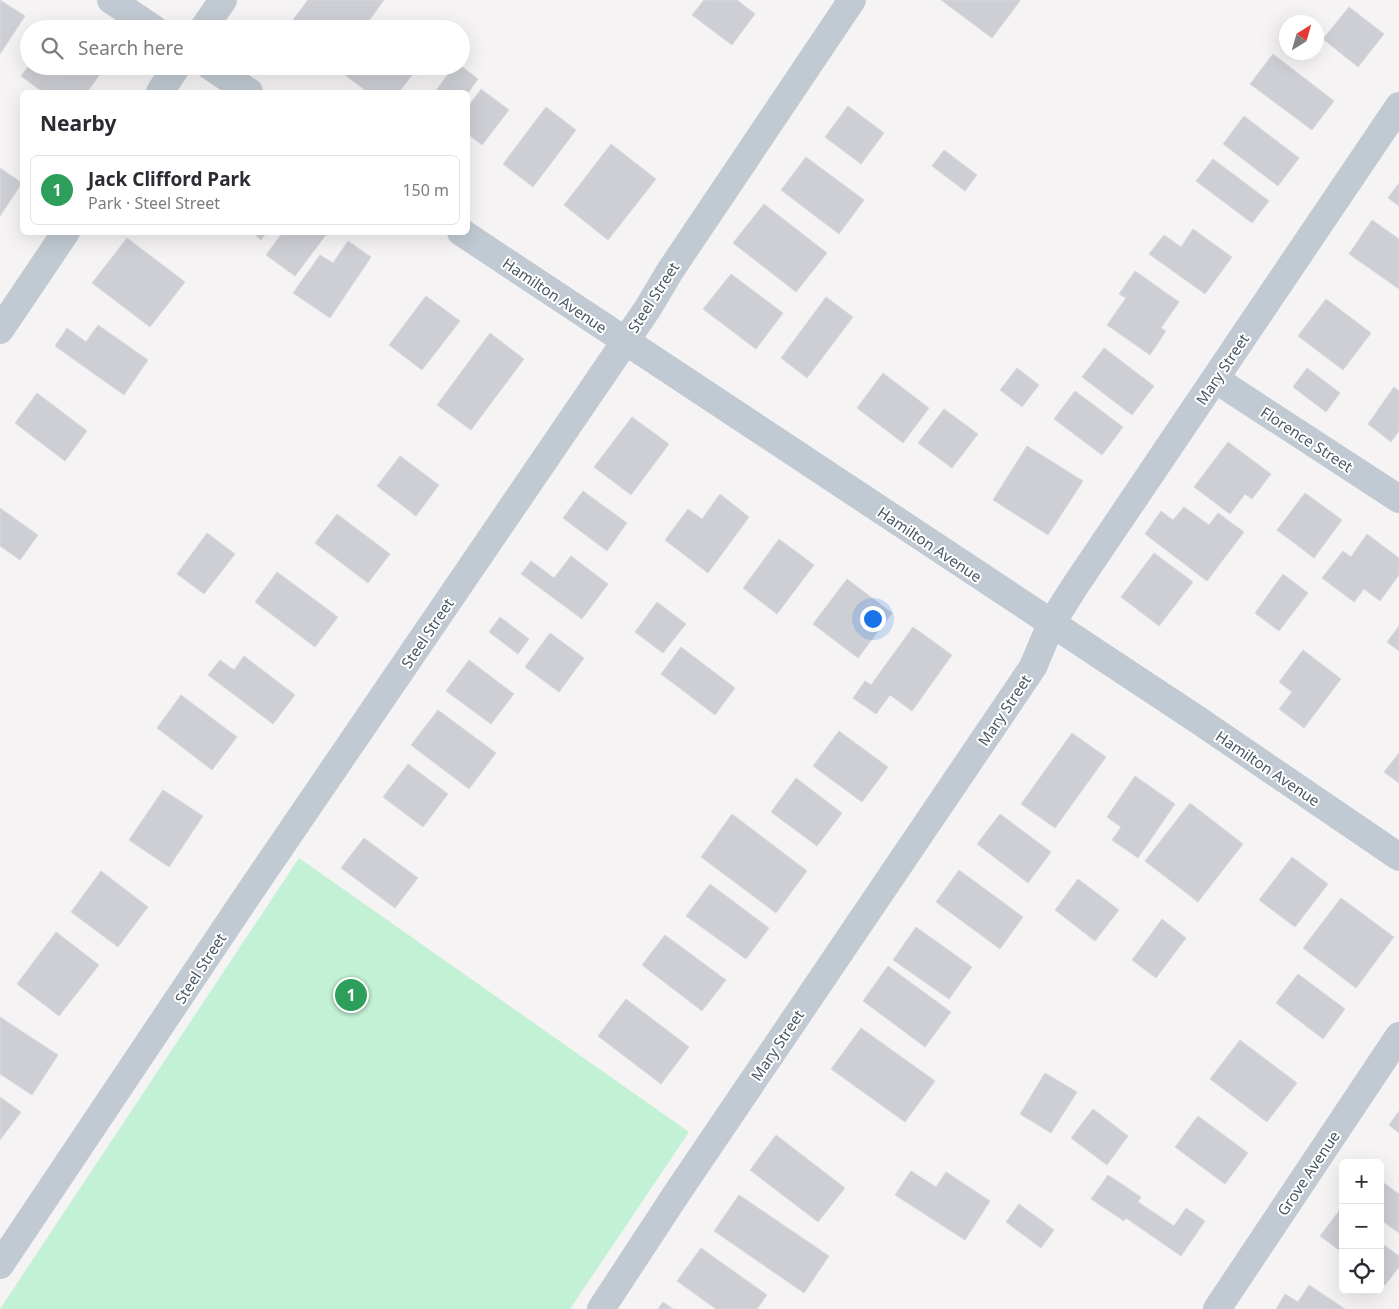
<!DOCTYPE html>
<meta charset="utf-8">
<style>
:root{--surface:#fff;--page:#f7f7f7;--text:#2b2b33;--muted:#7c7c81;--line:#e1e1e2;--accent:#1a73e8}
body{margin:0;font-family:"Noto Sans",sans-serif;background:var(--page);color:var(--text)}
.controls{position:absolute;right:15px;bottom:15px;display:grid;overflow:hidden;border-radius:8px;box-shadow:0 5px 20px #0002}
.controls button{width:45px;height:45px;display:grid;place-items:center;padding:0;border:0;border-bottom:1px solid var(--line);background:var(--surface);color:var(--text);font:25px sans-serif}
.compass{position:absolute;left:1279px;top:15px;width:45px;height:45px;border-radius:50%;background:var(--surface);box-shadow:0 5px 20px #0002;rotate:37deg}
.you{position:absolute;left:872px;top:618px;width:18px;height:18px;margin:-12px;border:4px solid #fff;border-radius:50%;background:#1a73e8;box-shadow:0 0 0 8px #1a73e833}
.badge{display:grid;place-items:center;width:32px;height:32px;border-radius:50%;background:var(--accent);color:#fff;font-size:16px;font-weight:700}
.pin{position:absolute;translate:-50% -50%;border:2px solid #fff;box-shadow:0 1px 5px #0006}
.list{margin:0;padding:0;list-style:none}
h2{display:flex;justify-content:space-between;align-items:center;height:65px;margin:0;padding:0 20px;font-size:21px}
h2 small{font-size:16px;font-weight:400;color:var(--muted)}
.list li{display:grid;grid-template-columns:32px 1fr auto;gap:15px;align-items:center;box-sizing:border-box;height:70px;margin:0 10px 10px;padding:0 10px;border:1px solid var(--line);border-radius:8px}
.list b{display:block;font-size:19px;white-space:nowrap}
.list p{margin:0;font-size:16px;white-space:nowrap;color:var(--muted)}
.list em{font-size:16px;font-style:normal;color:var(--muted)}
.icon{flex:none;width:28px;height:28px;fill:none;stroke:currentColor;stroke-width:2;stroke-linecap:round;stroke-linejoin:round}
.map{position:relative;flex:none;width:1399px;height:1309px;overflow:hidden}
.search{position:absolute;background:var(--surface);box-shadow:0 5px 20px #0002;left:20px;top:20px;width:450px;height:55px;display:flex;align-items:center;gap:12px;box-sizing:border-box;padding:0 18px;border-radius:28px;color:var(--muted);font-size:19px}
.panel{position:absolute;background:var(--surface);box-shadow:0 5px 20px #0002;left:20px;top:90px;width:450px;height:145px;border-radius:8px}
.map>svg:first-child{display:block}
</style>
<div class="map">
<svg width="1399" height="1309" viewBox="0 0 1399 1309">
<rect width="100%" height="100%" fill="#f5f3f3"/>
<!-- green -->
<path fill="#c3f1d5" d="M299,858L689,1132L570,1309H0Z"/>
<!-- building -->
<path fill="#cdcfd5" stroke="#d7d9de" d="M0,0L25,16L0,54Z
M308,0H384L363,29H294L289,25Z
M704,0H737L755,14L732,45L692,15Z
M941,0H1019L1020,1L992,38Z
M1349,7L1384,34L1358,67L1323,39Z
M1273,54L1334,101L1312,130L1250,84Z
M29,66H106L87,92H43L21,76Z
M354,66H419L399,92H368L346,76Z
M454,66H461L478,79L468,93L435,92Z
M481,89L509,110L482,145L468,134V107Z
M848,106L884,133L861,164L825,137Z
M546,107L576,130L533,187L503,164Z
M1244,116L1299,158L1278,186L1223,144Z
M611,144L656,179L608,240L564,205Z
M944,150L977,175L965,191L932,166Z
M806,157L864,200L839,234L781,190Z
M1213,159L1269,201L1252,223L1196,181Z
M0,168L22,183L0,216Z
M1399,183V206L1388,198Z
M764,204L827,253L796,292L733,243Z
M1372,220L1399,239V289L1349,254Z
M1193,229L1232,257L1205,294L1149,254L1164,235L1181,247Z
M252,232H267L261,240Z
M283,232H328L295,276L266,255Z
M127,238L185,282L150,327L92,283Z
M348,241L371,257L330,318L293,293L320,255L333,263Z
M1135,271L1179,302L1161,328L1166,331L1150,355L1107,325L1126,298L1119,294Z
M731,274L783,313L756,349L703,309Z
M426,296L460,321L422,370L389,345Z
M826,297L853,317L807,378L781,358Z
M1326,299L1371,333L1343,370L1298,336Z
M98,325L148,360L124,395L55,346L67,328L86,342Z
M490,333L524,359L471,430L437,405Z
M1104,348L1154,386L1132,415L1082,377Z
M1017,368L1039,385L1022,407L1000,390Z
M1307,368L1340,393L1326,412L1293,387Z
M883,373L929,408L903,443L857,408Z
M1394,387L1399,391V431L1391,442L1368,424Z
M1075,391L1123,427L1102,455L1054,419Z
M37,393L87,431L65,461L15,423Z
M944,409L978,434L952,468L918,443Z
M632,417L669,444L631,495L594,467Z
M1228,442L1271,474L1252,499L1245,494L1230,514L1194,487Z
M1027,446L1083,481L1048,535L993,500Z
M400,456L439,485L416,516L377,486Z
M583,491L627,523L607,551L563,518Z
M1305,493L1342,520L1314,558L1277,530Z
M720,494L749,517L708,573L665,540L688,509L702,519Z
M1184,507L1209,525L1218,513L1244,532L1207,581L1145,534L1161,511L1173,520Z
M0,508L38,535L20,560L0,546Z
M337,514L390,554L368,583L315,543Z
M207,533L235,554L204,594L177,574Z
M1367,534L1399,558V575L1380,601L1364,589L1354,602L1322,578L1343,551L1351,557Z
M779,539L814,565L777,614L743,588Z
M1154,553L1193,582L1159,626L1121,597Z
M571,556L608,584L582,619L521,574L531,561L554,578Z
M277,572L338,617L315,647L255,602Z
M1283,574L1308,593L1279,631L1255,613Z
M847,579L892,613L858,658L813,624Z
M657,602L686,624L663,653L635,632Z
M500,617L529,639L518,654L489,632Z
M1399,626V651L1387,642Z
M913,627L952,655L912,711L890,695L876,714L853,698L865,681L871,685Z
M550,633L584,658L559,692L525,667Z
M681,647L735,688L715,715L661,674Z
M1303,650L1341,679L1304,728L1279,709L1292,692L1279,682Z
M244,656L295,695L273,724L208,675L220,660L234,670Z
M469,660L514,694L491,724L446,691Z
M181,695L237,737L212,770L157,728Z
M438,710L496,753L469,789L411,745Z
M839,731L888,767L862,802L813,766Z
M1072,733L1106,757L1055,828L1021,804Z
M1399,753V783L1384,772Z
M408,764L448,794L423,827L383,797Z
M1135,776L1175,804L1138,858L1112,840L1121,827L1107,817Z
M796,778L842,813L817,846L771,812Z
M163,790L203,816L169,867L129,840Z
M1190,803L1243,844L1198,902L1145,861Z
M732,814L807,871L776,913L701,857Z
M1000,814L1051,852L1028,883L977,844Z
M364,838L418,878L395,908L341,868Z
M1292,857L1328,884L1295,927L1259,900Z
M959,870L1023,917L1000,949L936,902Z
M101,871L148,907L118,947L71,912Z
M1078,879L1119,910L1095,941L1055,910Z
M710,884L769,928L746,959L686,916Z
M1341,898L1394,937L1356,988L1303,948Z
M1162,919L1186,938L1156,978L1132,960Z
M916,927L972,967L949,999L893,960Z
M56,932L99,965L59,1016L17,984Z
M665,935L726,980L702,1011L642,965Z
M888,966L951,1012L925,1047L863,1001Z
M1298,974L1345,1009L1323,1039L1276,1003Z
M626,999L689,1047L661,1084L598,1036Z
M0,1017L58,1055L32,1095L0,1074Z
M861,1028L935,1081L905,1122L831,1069Z
M1240,1040L1297,1083L1267,1122L1210,1079Z
M1045,1073L1077,1092L1051,1133L1020,1114Z
M0,1097L21,1112L0,1140Z
M1093,1109L1128,1136L1107,1165L1071,1138Z
M1399,1111V1133L1389,1125Z
M1198,1116L1248,1153L1225,1184L1175,1147Z
M776,1135L845,1188L818,1222L750,1170Z
M911,1171L936,1187L946,1172L990,1201L965,1240L895,1195Z
M1108,1175L1141,1197L1138,1202L1174,1226L1186,1208L1205,1221L1181,1256L1126,1218L1124,1221L1091,1199Z
M1380,1180L1399,1194V1233L1380,1219Z
M739,1195L829,1256L804,1293L714,1231Z
M1019,1204L1054,1230L1041,1248L1006,1222Z
M1339,1211L1343,1214V1253L1320,1236Z
M1380,1242L1399,1256V1267L1385,1285L1380,1282Z
M701,1248L767,1295L757,1309H716L677,1281Z
M1309,1285L1345,1309H1276L1285,1294L1298,1302Z
M663,1302L673,1309H658Z"/>
<g fill="none" stroke-linecap="round" stroke-linejoin="round">
<!-- minor -->
<path stroke="#c1cad2" stroke-width="28" d="M111,0L154,29
M203,29L223,0
M210,66L249,92
M160,92L177,66
M461,232L1198,720L1399,857
M0,330L66,232
M1215,379L1399,499
M0,1265L245,899L648,308L670,271L852,0
M601,1309L679,1190L1033,667L1051,624L1075,586L1399,106
M1217,1309L1399,1036"/>
</g>
<g text-anchor="middle" dominant-baseline="central" stroke-width="4" stroke-linejoin="round" paint-order="stroke">
<!-- street labels -->
<g font-size="15" fill="#4a5661" stroke="#fff">
<text transform="translate(555 295) rotate(34)">Hamilton Avenue</text>
<text transform="translate(653 297) rotate(-57)">Steel Street</text>
<text transform="translate(1222 369) rotate(-56)">Mary Street</text>
<text transform="translate(1307 439) rotate(33)">Florence Street</text>
<text transform="translate(930 544) rotate(34)">Hamilton Avenue</text>
<text transform="translate(427 633) rotate(-56)">Steel Street</text>
<text transform="translate(1004 710) rotate(-56)">Mary Street</text>
<text transform="translate(1268 768) rotate(34)">Hamilton Avenue</text>
<text transform="translate(200 968) rotate(-57)">Steel Street</text>
<text transform="translate(777 1045) rotate(-56)">Mary Street</text>
<text transform="translate(1308 1173) rotate(-56)">Grove Avenue</text>
</g>
</g>
</svg>
<div class="controls">
<button>+</button>
<button>−</button>
<button><svg class="icon" aria-label="locate" viewBox="0 0 24 24"><circle cx="12" cy="12" r="6"/><path d="M12 2v4M12 18v4M2 12h4M18 12h4"/></svg></button>
</div>
<svg class="compass" viewBox="-18 -18 36 36"><path d="M0-13l5 13h-10z" fill="#e53935"/><path d="M0 13l5-13h-10z" fill="#7c7c81"/></svg>
<div class="you"></div>
<div class="pin badge" style="left:351px;top:995px;background:#2e9e5b">1</div>
<div class="search"><svg class="icon" aria-label="search" viewBox="0 0 24 24"><circle cx="10" cy="10" r="6"/><path d="M15 15l6 6"/></svg>Search here</div>
<section class="panel">
<h2>Nearby<small></small></h2>
<ul class="list">
<li><span class="badge" style="background:#2e9e5b">1</span><div><b>Jack Clifford Park</b><p>Park · Steel Street</p></div><em>150 m</em></li>
</ul>
</section>
</div>
